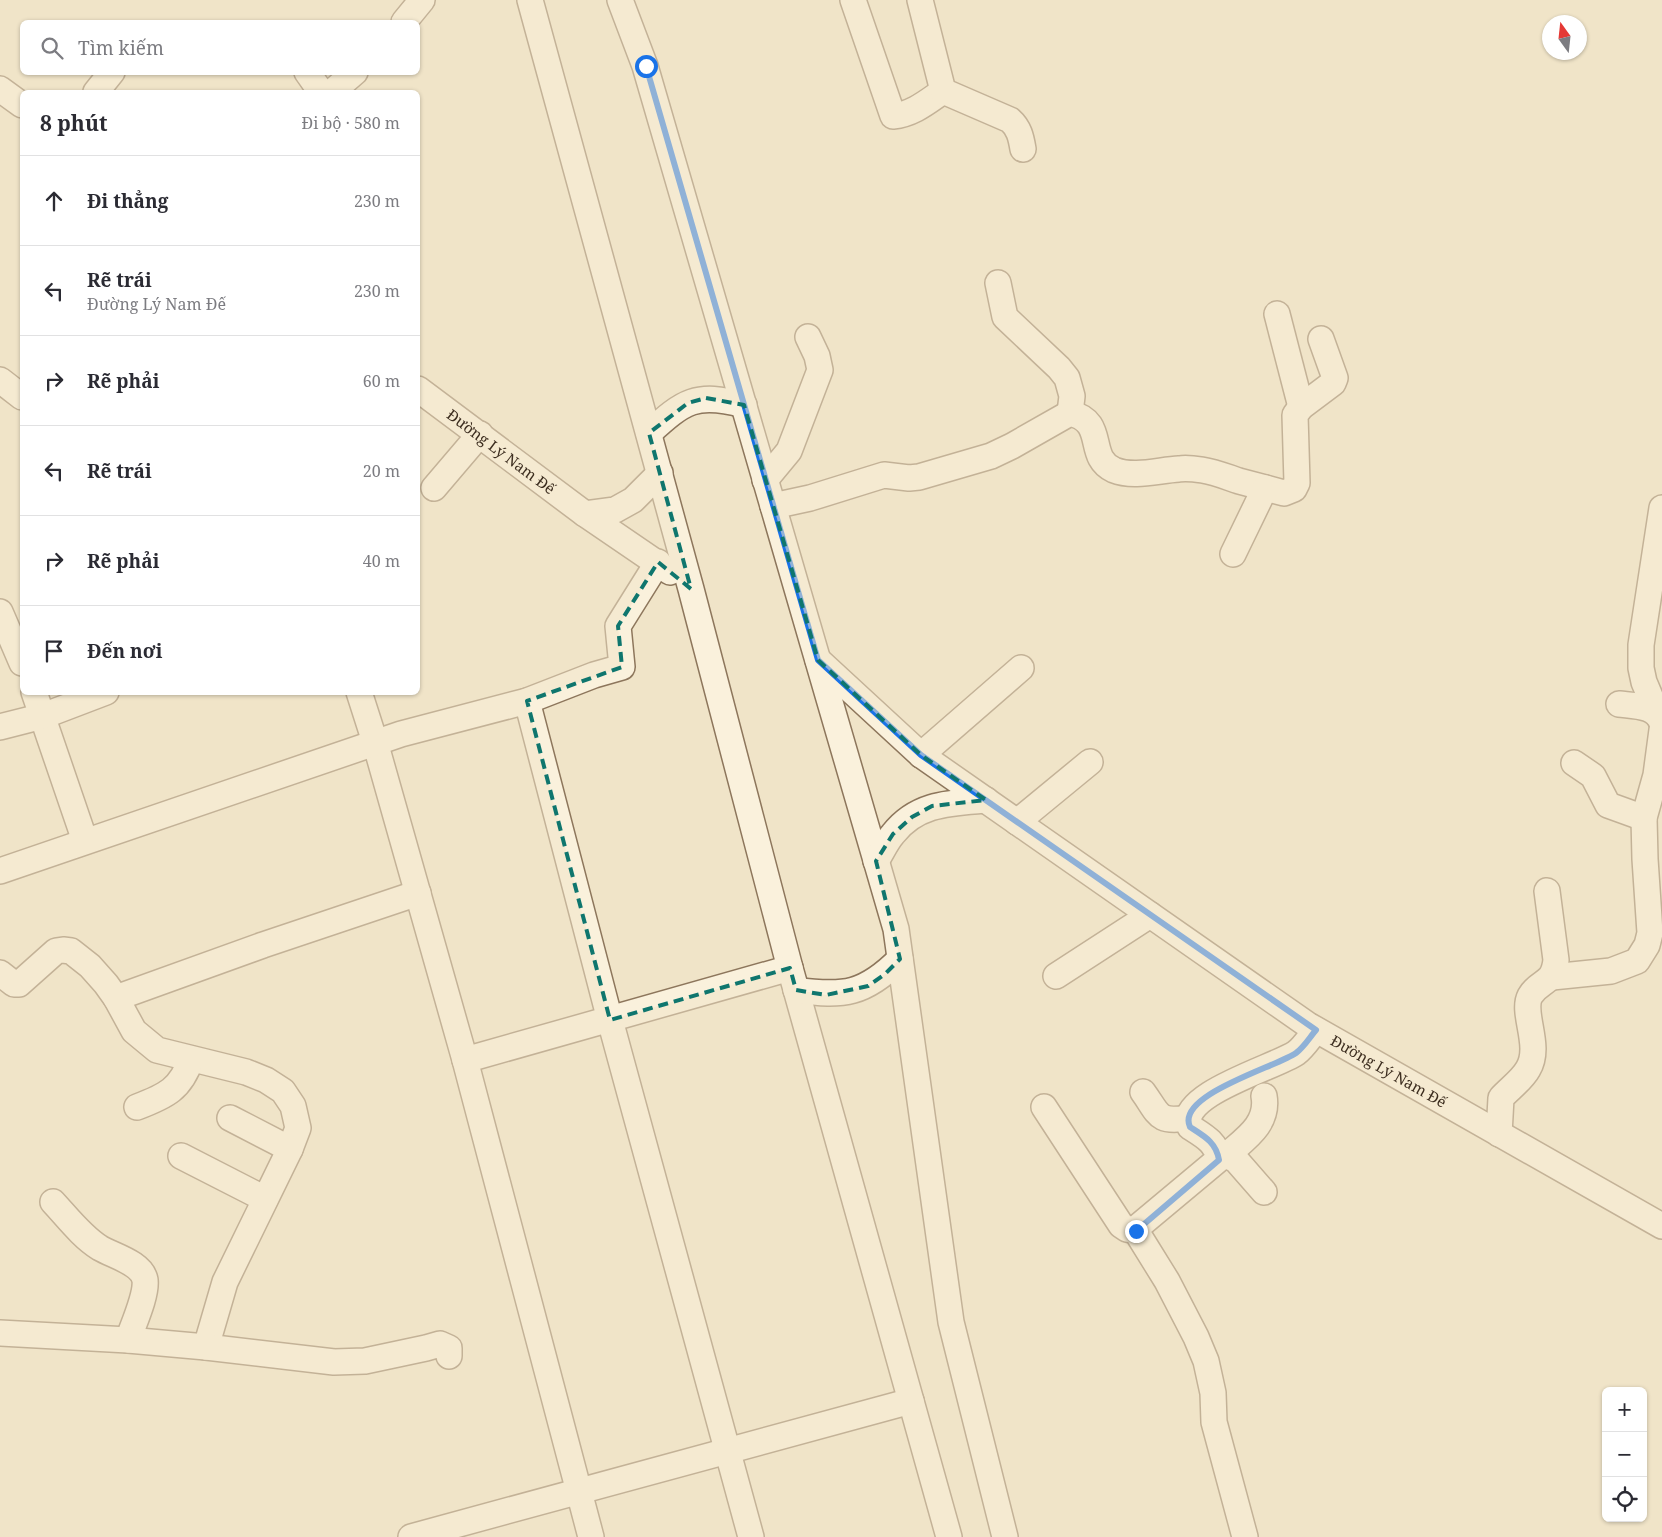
<!DOCTYPE html>
<html lang="vi">
<meta charset="utf-8">
<style>
:root{--surface:#fff;--page:#f7f7f7;--text:#2b2b33;--muted:#7c7c81;--line:#e1e1e2}
body{margin:0;font-family:"Noto Serif",serif;background:var(--page);color:var(--text)}
.controls{position:absolute;right:15px;bottom:15px;display:grid;overflow:hidden;border-radius:8px;box-shadow:0 1px 4px #0004}
.controls button{width:45px;height:45px;display:grid;place-items:center;padding:0;border:0;border-bottom:1px solid var(--line);background:var(--surface);color:var(--text);font:25px sans-serif}
.compass{position:absolute;left:1542px;top:15px;width:45px;height:45px;border-radius:50%;background:var(--surface);box-shadow:0 1px 4px #0004;rotate:345deg}
.stop{position:absolute;width:15px;height:15px;margin:-11px;border:4px solid #1a73e8;border-radius:50%;background:#fff}
.stop.end{background:#1a73e8;border-color:#fff;box-shadow:0 1px 5px #0008}
.list{margin:0;padding:0;list-style:none}
h2{display:flex;justify-content:space-between;align-items:center;height:65px;margin:0;padding:0 20px;font-size:21px}
h2 small{font-size:16px;font-weight:400;color:var(--muted)}
.list li{display:grid;grid-template-columns:32px 1fr auto;gap:15px;align-items:center;box-sizing:border-box;height:90px;padding:0 20px;border-top:1px solid var(--line)}
.list b{display:block;font-size:19px;white-space:nowrap}
.list p{margin:0;font-size:16px;white-space:nowrap;color:var(--muted)}
.list em{font-size:16px;font-style:normal;color:var(--muted)}
.icon{flex:none;width:28px;height:28px;fill:none;stroke:currentColor;stroke-width:2;stroke-linecap:round;stroke-linejoin:round}
.map{position:relative;flex:none;width:1662px;height:1537px;overflow:hidden}
.search{position:absolute;background:var(--surface);box-shadow:0 1px 4px #0004;left:20px;top:20px;width:400px;height:55px;display:flex;align-items:center;gap:12px;box-sizing:border-box;padding:0 18px;border-radius:8px;color:var(--muted);font-size:19px}
.panel{position:absolute;background:var(--surface);box-shadow:0 1px 4px #0004;left:20px;top:90px;width:400px;height:605px;border-radius:8px}
.map>svg:first-child{display:block}
</style>
<div class="map">
<svg width="1662" height="1537" viewBox="0 0 1662 1537">
<rect width="100%" height="100%" fill="#f0e4c8"/>
<g fill="none" stroke-linecap="round" stroke-linejoin="round">
<!-- minor casing -->
<g stroke="#8d765c" stroke-width="28">
<g id="minor">
<path d="M530,0L691,589L790,968L949,1537"/>
<path d="M620,0L645,66L896,929L951,1322L1005,1537"/>
<path d="M853,0L893,116C913,114 927,102 943,91"/>
<path d="M920,0L943,91L1010,120C1019,128 1021,137 1023,149"/>
<path d="M404,22L422,0"/>
<path d="M307,72L321,92"/>
<path d="M0,89L22,105"/>
<path d="M96,92L112,72"/>
<path d="M332,92L355,72"/>
<path d="M998,283L1005,317L1059,368L1067,378L1072,396L1070,413"/>
<path d="M1277,314L1301,407"/>
<path d="M0,380L22,397"/>
<path id="s1" d="M418,389L585,514L670,572"/>
<path d="M649,433C684,401 696,392 744,405"/>
<path d="M765,480L789,451L820,370L817,356L808,337"/>
<path d="M434,488L480,434"/>
<path d="M773,506L810,498L884,475L909,478L919,477L991,456L1012,446L1070,413C1108,422 1085,457 1114,470C1134,478 1159,470 1179,469C1186,468 1195,469 1202,470C1215,472 1227,477 1239,481C1254,485 1269,489 1284,493L1294,489L1297,483L1295,415L1301,407L1333,383L1335,378L1321,339"/>
<path d="M585,514L615,510L633,500L660,473"/>
<path d="M1233,554L1265,488"/>
<path d="M0,612L22,663"/>
<path id="s2" d="M818,660L921,755L1308,1025L1662,1226"/>
<path d="M34,692L85,841"/>
<path d="M359,692L375,742L465,1060L591,1537"/>
<path d="M527,701L610,1020L751,1537"/>
<path d="M1619,704C1635,706 1656,705 1662,723"/>
<path d="M1658,715L1644,682L1641,668V645L1662,508"/>
<path d="M0,727L43,716L106,692"/>
<path d="M921,755L1021,668"/>
<path d="M1574,763L1593,776L1608,805L1644,818"/>
<path d="M1017,822L1090,762"/>
<path d="M876,861C882,852 886,842 893,834C917,803 950,803 986,800"/>
<path d="M0,871L401,734L527,701L594,675L622,667L618,626L658,562"/>
<path d="M0,973L14,984H19L56,951L63,950L71,951L90,966L106,984L116,998L134,1031L157,1050L246,1072L266,1080L283,1091L293,1106L298,1128L290,1149L225,1282L206,1347"/>
<path d="M1056,976L1150,915"/>
<path d="M1552,977L1611,971L1637,961L1647,945L1650,933L1645,859L1644,818L1656,775L1662,730"/>
<path d="M796,990C844,997 865,994 900,959"/>
<path d="M116,998L263,945L418,893"/>
<path d="M465,1060L790,968"/>
<path d="M1143,1092C1159,1114 1157,1123 1187,1118"/>
<path d="M137,1107C166,1096 181,1089 191,1059"/>
<path d="M1044,1107L1121,1225L1127,1229L1136,1231L1167,1281L1196,1337L1206,1361L1213,1393L1214,1422L1245,1537"/>
<path d="M230,1118L290,1149"/>
<path d="M1499,1134L1501,1098C1509,1089 1522,1080 1528,1069C1542,1046 1521,1013 1530,996C1540,979 1553,986 1556,960L1547,891"/>
<path d="M1218,1151L1236,1160L1264,1192"/>
<path d="M1227,1155C1245,1139 1269,1124 1264,1096"/>
<path d="M181,1156L265,1199"/>
<path d="M53,1202C67,1217 82,1237 100,1248C114,1256 142,1263 145,1280C147,1295 133,1325 128,1340"/>
<path d="M1136,1231L1140,1225L1219,1159C1216,1142 1204,1136 1190,1127C1175,1095 1276,1067 1296,1053C1304,1047 1310,1037 1316,1030"/>
<path d="M0,1333L128,1340L206,1347L334,1362L365,1361L426,1348L440,1344L449,1348V1356"/>
<path d="M411,1537L911,1401"/>
</g>
</g>
<!-- minor -->
<use href="#minor" stroke="#faf1dc" stroke-width="25"/>
</g>
<g fill="none" stroke-linecap="round" stroke-linejoin="round">
<!-- route -->
<path stroke="#1a73e8" stroke-width="6" d="M646,66L818,660L921,755L1316,1030C1310,1037 1304,1047 1296,1053C1276,1067 1175,1095 1190,1127C1204,1136 1216,1142 1219,1160L1136,1231"/>
</g>
<!-- marked area -->
<path d="M0 0H1662V1537H0ZM706,398L744,405L818,660L921,755L986,800L932,806L912,817L893,834L876,861L900,959L885,974L868,986L826,995L796,990L790,968L610,1020L527,701L622,667L618,626L658,562L691,589L649,433L688,403Z" fill="#f0e4c8" fill-opacity=".55" fill-rule="evenodd"/>
<path fill="none" stroke="#0f766e" stroke-width="4" stroke-dasharray="10 6" stroke-linejoin="round" d="M706,398L744,405L818,660L921,755L986,800L932,806L912,817L893,834L876,861L900,959L885,974L868,986L826,995L796,990L790,968L610,1020L527,701L622,667L618,626L658,562L691,589L649,433L688,403Z"/>
<g text-anchor="middle" dominant-baseline="central" stroke-width="5" stroke-linejoin="round" paint-order="stroke">
<!-- street labels -->
<g font-size="15" fill="#3d2e20" stroke="#f7eed8">
<text stroke="none"><textPath href="#s1" startOffset="104">Đường Lý Nam Đế</textPath></text>
<text stroke="none"><textPath href="#s2" startOffset="705">Đường Lý Nam Đế</textPath></text>
</g>
</g>
</svg>
<div class="controls">
<button>+</button>
<button>−</button>
<button><svg class="icon" aria-label="locate" viewBox="0 0 24 24"><circle cx="12" cy="12" r="6"/><path d="M12 2v4M12 18v4M2 12h4M18 12h4"/></svg></button>
</div>
<svg class="compass" viewBox="-18 -18 36 36"><path d="M0-13l5 13h-10z" fill="#e53935"/><path d="M0 13l5-13h-10z" fill="#7c7c81"/></svg>
<div class="stop" style="left:646px;top:66px"></div>
<div class="stop end" style="left:1136px;top:1231px"></div>
<div class="search"><svg class="icon" aria-label="search" viewBox="0 0 24 24"><circle cx="10" cy="10" r="6"/><path d="M15 15l6 6"/></svg>Tìm kiếm</div>
<section class="panel">
<h2>8 phút<small>Đi bộ · 580 m</small></h2>
<ul class="list">
<li><svg class="icon" aria-label="ahead" viewBox="0 0 24 24"><path d="M12 20V5M6 11l6-6 6 6"/></svg><div><b>Đi thẳng</b></div><em>230 m</em></li>
<li><svg class="icon" aria-label="left" viewBox="0 0 24 24"><path d="M17 20v-9H6M10 6l-5 5 5 5"/></svg><div><b>Rẽ trái</b><p>Đường Lý Nam Đế</p></div><em>230 m</em></li>
<li><svg class="icon" aria-label="right" viewBox="0 0 24 24"><path d="M7 20v-9h11M14 6l5 5-5 5"/></svg><div><b>Rẽ phải</b></div><em>60 m</em></li>
<li><svg class="icon" aria-label="left" viewBox="0 0 24 24"><path d="M17 20v-9H6M10 6l-5 5 5 5"/></svg><div><b>Rẽ trái</b></div><em>20 m</em></li>
<li><svg class="icon" aria-label="right" viewBox="0 0 24 24"><path d="M7 20v-9h11M14 6l5 5-5 5"/></svg><div><b>Rẽ phải</b></div><em>40 m</em></li>
<li><svg class="icon" aria-label="arrive" viewBox="0 0 24 24"><path d="M6 21V4h12l-3 4 3 4H6"/></svg><div><b>Đến nơi</b></div></li>
</ul>
</section>
</div>
